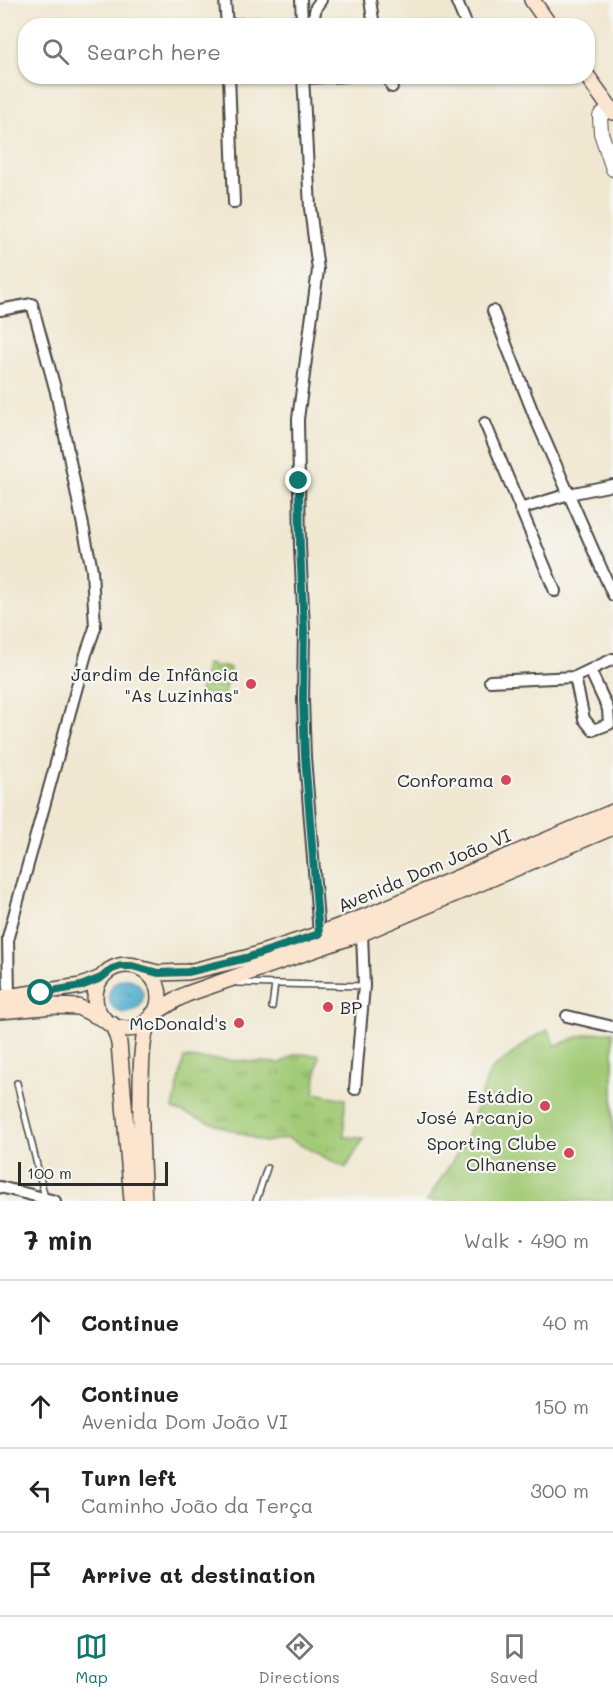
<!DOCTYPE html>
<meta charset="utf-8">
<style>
:root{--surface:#fff;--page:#f6f6f6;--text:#222;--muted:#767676;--line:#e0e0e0;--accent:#0f766e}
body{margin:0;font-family:Mali,sans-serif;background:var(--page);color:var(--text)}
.scale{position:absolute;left:18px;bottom:15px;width:150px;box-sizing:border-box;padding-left:6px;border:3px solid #2b2b2b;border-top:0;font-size:16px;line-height:21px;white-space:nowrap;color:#2b2b2b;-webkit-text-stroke:4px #f6f6f2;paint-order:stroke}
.stop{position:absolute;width:18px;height:18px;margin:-14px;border:4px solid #0f766e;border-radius:50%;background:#fff}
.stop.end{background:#0f766e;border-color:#fff;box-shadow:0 2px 6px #0008}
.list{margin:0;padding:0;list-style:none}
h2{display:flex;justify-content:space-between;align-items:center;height:78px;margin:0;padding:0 24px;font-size:26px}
h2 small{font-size:20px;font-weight:400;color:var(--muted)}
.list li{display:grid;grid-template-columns:39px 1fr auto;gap:18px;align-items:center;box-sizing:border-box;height:84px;padding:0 24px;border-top:2px solid var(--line)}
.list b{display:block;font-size:22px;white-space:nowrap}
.list p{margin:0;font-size:20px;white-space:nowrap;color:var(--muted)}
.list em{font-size:20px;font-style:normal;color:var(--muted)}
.icon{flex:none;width:33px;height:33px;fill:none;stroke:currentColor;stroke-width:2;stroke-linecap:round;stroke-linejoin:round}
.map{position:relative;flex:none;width:613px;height:1201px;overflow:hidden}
.search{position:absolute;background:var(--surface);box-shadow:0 2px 4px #0004;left:18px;right:18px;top:18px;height:66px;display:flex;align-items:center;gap:15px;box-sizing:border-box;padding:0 21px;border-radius:24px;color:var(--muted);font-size:22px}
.sheet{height:414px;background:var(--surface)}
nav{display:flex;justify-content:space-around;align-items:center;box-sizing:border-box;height:84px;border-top:2px solid var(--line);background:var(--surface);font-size:16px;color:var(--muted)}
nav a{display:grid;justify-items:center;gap:3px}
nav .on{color:var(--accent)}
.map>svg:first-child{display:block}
</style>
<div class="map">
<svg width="613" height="1201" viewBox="0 0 613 1201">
<defs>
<pattern id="grass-tufts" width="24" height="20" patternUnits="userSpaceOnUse" patternTransform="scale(1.5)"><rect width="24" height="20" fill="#a2ca76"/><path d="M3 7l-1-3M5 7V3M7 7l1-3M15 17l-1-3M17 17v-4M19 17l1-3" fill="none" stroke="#84a461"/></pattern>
<pattern id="park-dots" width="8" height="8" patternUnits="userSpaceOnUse" patternTransform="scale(1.5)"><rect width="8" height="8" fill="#a2ca76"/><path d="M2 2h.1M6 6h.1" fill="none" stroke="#84a461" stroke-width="1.8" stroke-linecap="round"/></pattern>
<pattern id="water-ripples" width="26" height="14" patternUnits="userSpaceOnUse" patternTransform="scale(1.5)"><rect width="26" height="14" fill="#4eabcc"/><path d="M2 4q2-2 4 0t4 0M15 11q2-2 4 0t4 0" fill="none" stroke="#418ba6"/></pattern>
</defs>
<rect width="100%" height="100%" fill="#f6f6f2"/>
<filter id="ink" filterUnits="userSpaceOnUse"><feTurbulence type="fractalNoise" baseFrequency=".0167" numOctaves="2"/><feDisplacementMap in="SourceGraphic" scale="12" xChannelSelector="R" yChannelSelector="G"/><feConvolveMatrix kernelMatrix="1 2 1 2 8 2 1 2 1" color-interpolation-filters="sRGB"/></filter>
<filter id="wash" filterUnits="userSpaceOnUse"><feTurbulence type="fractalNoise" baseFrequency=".008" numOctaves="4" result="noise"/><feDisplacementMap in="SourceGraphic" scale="24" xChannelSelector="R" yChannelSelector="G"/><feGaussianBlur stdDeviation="1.35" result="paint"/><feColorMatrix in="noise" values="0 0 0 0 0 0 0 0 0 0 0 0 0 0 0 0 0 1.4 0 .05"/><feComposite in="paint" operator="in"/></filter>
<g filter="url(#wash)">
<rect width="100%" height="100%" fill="#f0e7d0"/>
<!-- grass -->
<path fill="url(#grass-tufts)" stroke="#667a50" stroke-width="1.5" d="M296,1054L319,1055L314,1093L345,1099L344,1137L364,1138L346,1168L287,1138L264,1142L173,1109L184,1058L280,1063Z"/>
<!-- park -->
<path fill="url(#park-dots)" stroke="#667a50" stroke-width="1.5" d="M206,664L230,668L228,682H226L224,696L200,693Z"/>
<!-- pitch -->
<path fill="#a2ca76" stroke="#667a50" stroke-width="1.5" d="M548,1030L556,1046C574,1037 592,1031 613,1032V1201H427L465,1141L490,1071L531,1039Z"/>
<!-- water -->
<path fill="url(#water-ripples)" stroke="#3c6b7c" stroke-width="1.5" d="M109 996a17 17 0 1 1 34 0a17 17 0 1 1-34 0Z"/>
</g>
<g filter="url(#ink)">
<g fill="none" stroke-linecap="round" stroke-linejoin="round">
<!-- service casing -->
<g stroke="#494744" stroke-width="8">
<path id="service" d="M237,983L364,986
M272,1007L275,984
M17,1083L45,1198
M256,1201L267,1168"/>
</g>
<!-- minor casing -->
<g stroke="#494744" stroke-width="14">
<path id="minor" d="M225,0L227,26
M301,0L302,21
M370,0L374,26
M456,0L467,26
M226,25L313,21
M312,26L316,7L321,0
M229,76L234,203
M303,76L310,208L318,270L298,419L300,547L304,629L303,700L305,757L319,934
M388,76L392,87
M303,78L346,76
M0,310L32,304L56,392L92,570L95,628L86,654L8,937L9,997
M493,311L534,415L613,595
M485,423L555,591
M520,509L569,494L613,485
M575,677L584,719L593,730L609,724L608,709L590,670
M490,681L575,677L613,659
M567,1016L613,1027
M355,1089L364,986L362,933
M0,1187L55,1201"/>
</g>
<!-- tertiary casing -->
<g stroke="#494744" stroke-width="16">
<path id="tertiary" d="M610,108L600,116L601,133L613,169"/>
</g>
<!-- secondary casing -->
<g stroke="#494744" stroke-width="18">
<path id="secondary" d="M532,0L550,26
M587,76L613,112
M95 997a32 32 0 1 1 64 0a32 32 0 1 1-64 0Z
M142,969L158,973L188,972L246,958L319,934L372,914L613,812
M0,998L81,986L101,978
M0,1011L54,1006L78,1007L105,1020
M153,1014L177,999L187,994L362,933L613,827
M112,1024L116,1033L119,1043L132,1201
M144,1201C142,1165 140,1130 141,1094C141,1069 141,1044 148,1020"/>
</g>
<!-- service -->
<use href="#service" stroke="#fff" stroke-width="5"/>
<!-- minor -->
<use href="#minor" stroke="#fff" stroke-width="10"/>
<!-- tertiary -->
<use href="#tertiary" stroke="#fff" stroke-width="14"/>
<!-- secondary -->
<use href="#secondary" stroke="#fce5cf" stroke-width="15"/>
</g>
</g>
<g fill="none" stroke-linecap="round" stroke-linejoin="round" filter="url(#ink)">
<!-- route -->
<path stroke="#0f766e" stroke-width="8" d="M41,993L81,986L101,978L112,969L121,966H132L158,973L188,972L246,958L319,934L305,757L303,700L304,629L300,547L299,481"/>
</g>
<!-- markers -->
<g fill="#d1495b" stroke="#f6f6f2" stroke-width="2">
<circle cx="251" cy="684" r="6"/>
<circle cx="506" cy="780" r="6"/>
<circle cx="328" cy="1007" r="6"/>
<circle cx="239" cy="1023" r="6"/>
<circle cx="545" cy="1106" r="6"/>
<circle cx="569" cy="1153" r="6"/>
</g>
<g text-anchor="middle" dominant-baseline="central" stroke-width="4.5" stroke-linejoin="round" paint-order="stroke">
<!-- poi labels -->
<g font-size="18" fill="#2b2b2b" stroke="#f6f6f2" text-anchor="end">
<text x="239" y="674">Jardim de Infância<tspan x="239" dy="21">"As Luzinhas"</tspan></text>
<text x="494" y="780">Conforama</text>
<text x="340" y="1007" text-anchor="start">BP</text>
<text x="227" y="1023">McDonald's</text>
<text x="533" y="1096">Estádio<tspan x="533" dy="21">José Arcanjo</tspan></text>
<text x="557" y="1143">Sporting Clube<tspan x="557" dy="21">Olhanense</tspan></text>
</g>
<!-- street labels -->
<g font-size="18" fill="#2b2b2b" stroke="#f6f6f2">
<text transform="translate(424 870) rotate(-23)">Avenida Dom João VI</text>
</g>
</g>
</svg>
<div class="scale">100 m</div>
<div class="stop" style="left:41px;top:993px"></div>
<div class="stop end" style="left:299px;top:481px"></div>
<div class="search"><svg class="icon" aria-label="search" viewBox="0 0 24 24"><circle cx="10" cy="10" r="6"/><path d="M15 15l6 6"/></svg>Search here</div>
</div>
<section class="sheet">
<h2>7 min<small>Walk · 490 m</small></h2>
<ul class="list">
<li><svg class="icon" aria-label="ahead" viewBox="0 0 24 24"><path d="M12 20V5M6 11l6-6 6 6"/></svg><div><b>Continue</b></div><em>40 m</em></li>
<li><svg class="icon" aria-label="ahead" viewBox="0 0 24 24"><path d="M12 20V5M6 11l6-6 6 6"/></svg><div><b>Continue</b><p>Avenida Dom João VI</p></div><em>150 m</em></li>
<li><svg class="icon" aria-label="left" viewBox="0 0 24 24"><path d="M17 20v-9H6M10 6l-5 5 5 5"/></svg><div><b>Turn left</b><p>Caminho João da Terça</p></div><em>300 m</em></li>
<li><svg class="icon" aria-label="arrive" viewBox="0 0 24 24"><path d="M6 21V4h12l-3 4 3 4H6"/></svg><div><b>Arrive at destination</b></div></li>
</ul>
</section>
<nav>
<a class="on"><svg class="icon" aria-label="map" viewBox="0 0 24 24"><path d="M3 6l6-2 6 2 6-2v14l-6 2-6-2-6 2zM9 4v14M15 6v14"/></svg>Map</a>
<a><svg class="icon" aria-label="directions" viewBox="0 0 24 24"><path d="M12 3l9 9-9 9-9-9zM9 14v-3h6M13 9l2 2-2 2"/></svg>Directions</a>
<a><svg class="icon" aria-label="saved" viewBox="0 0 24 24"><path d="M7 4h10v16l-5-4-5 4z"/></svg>Saved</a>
</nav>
